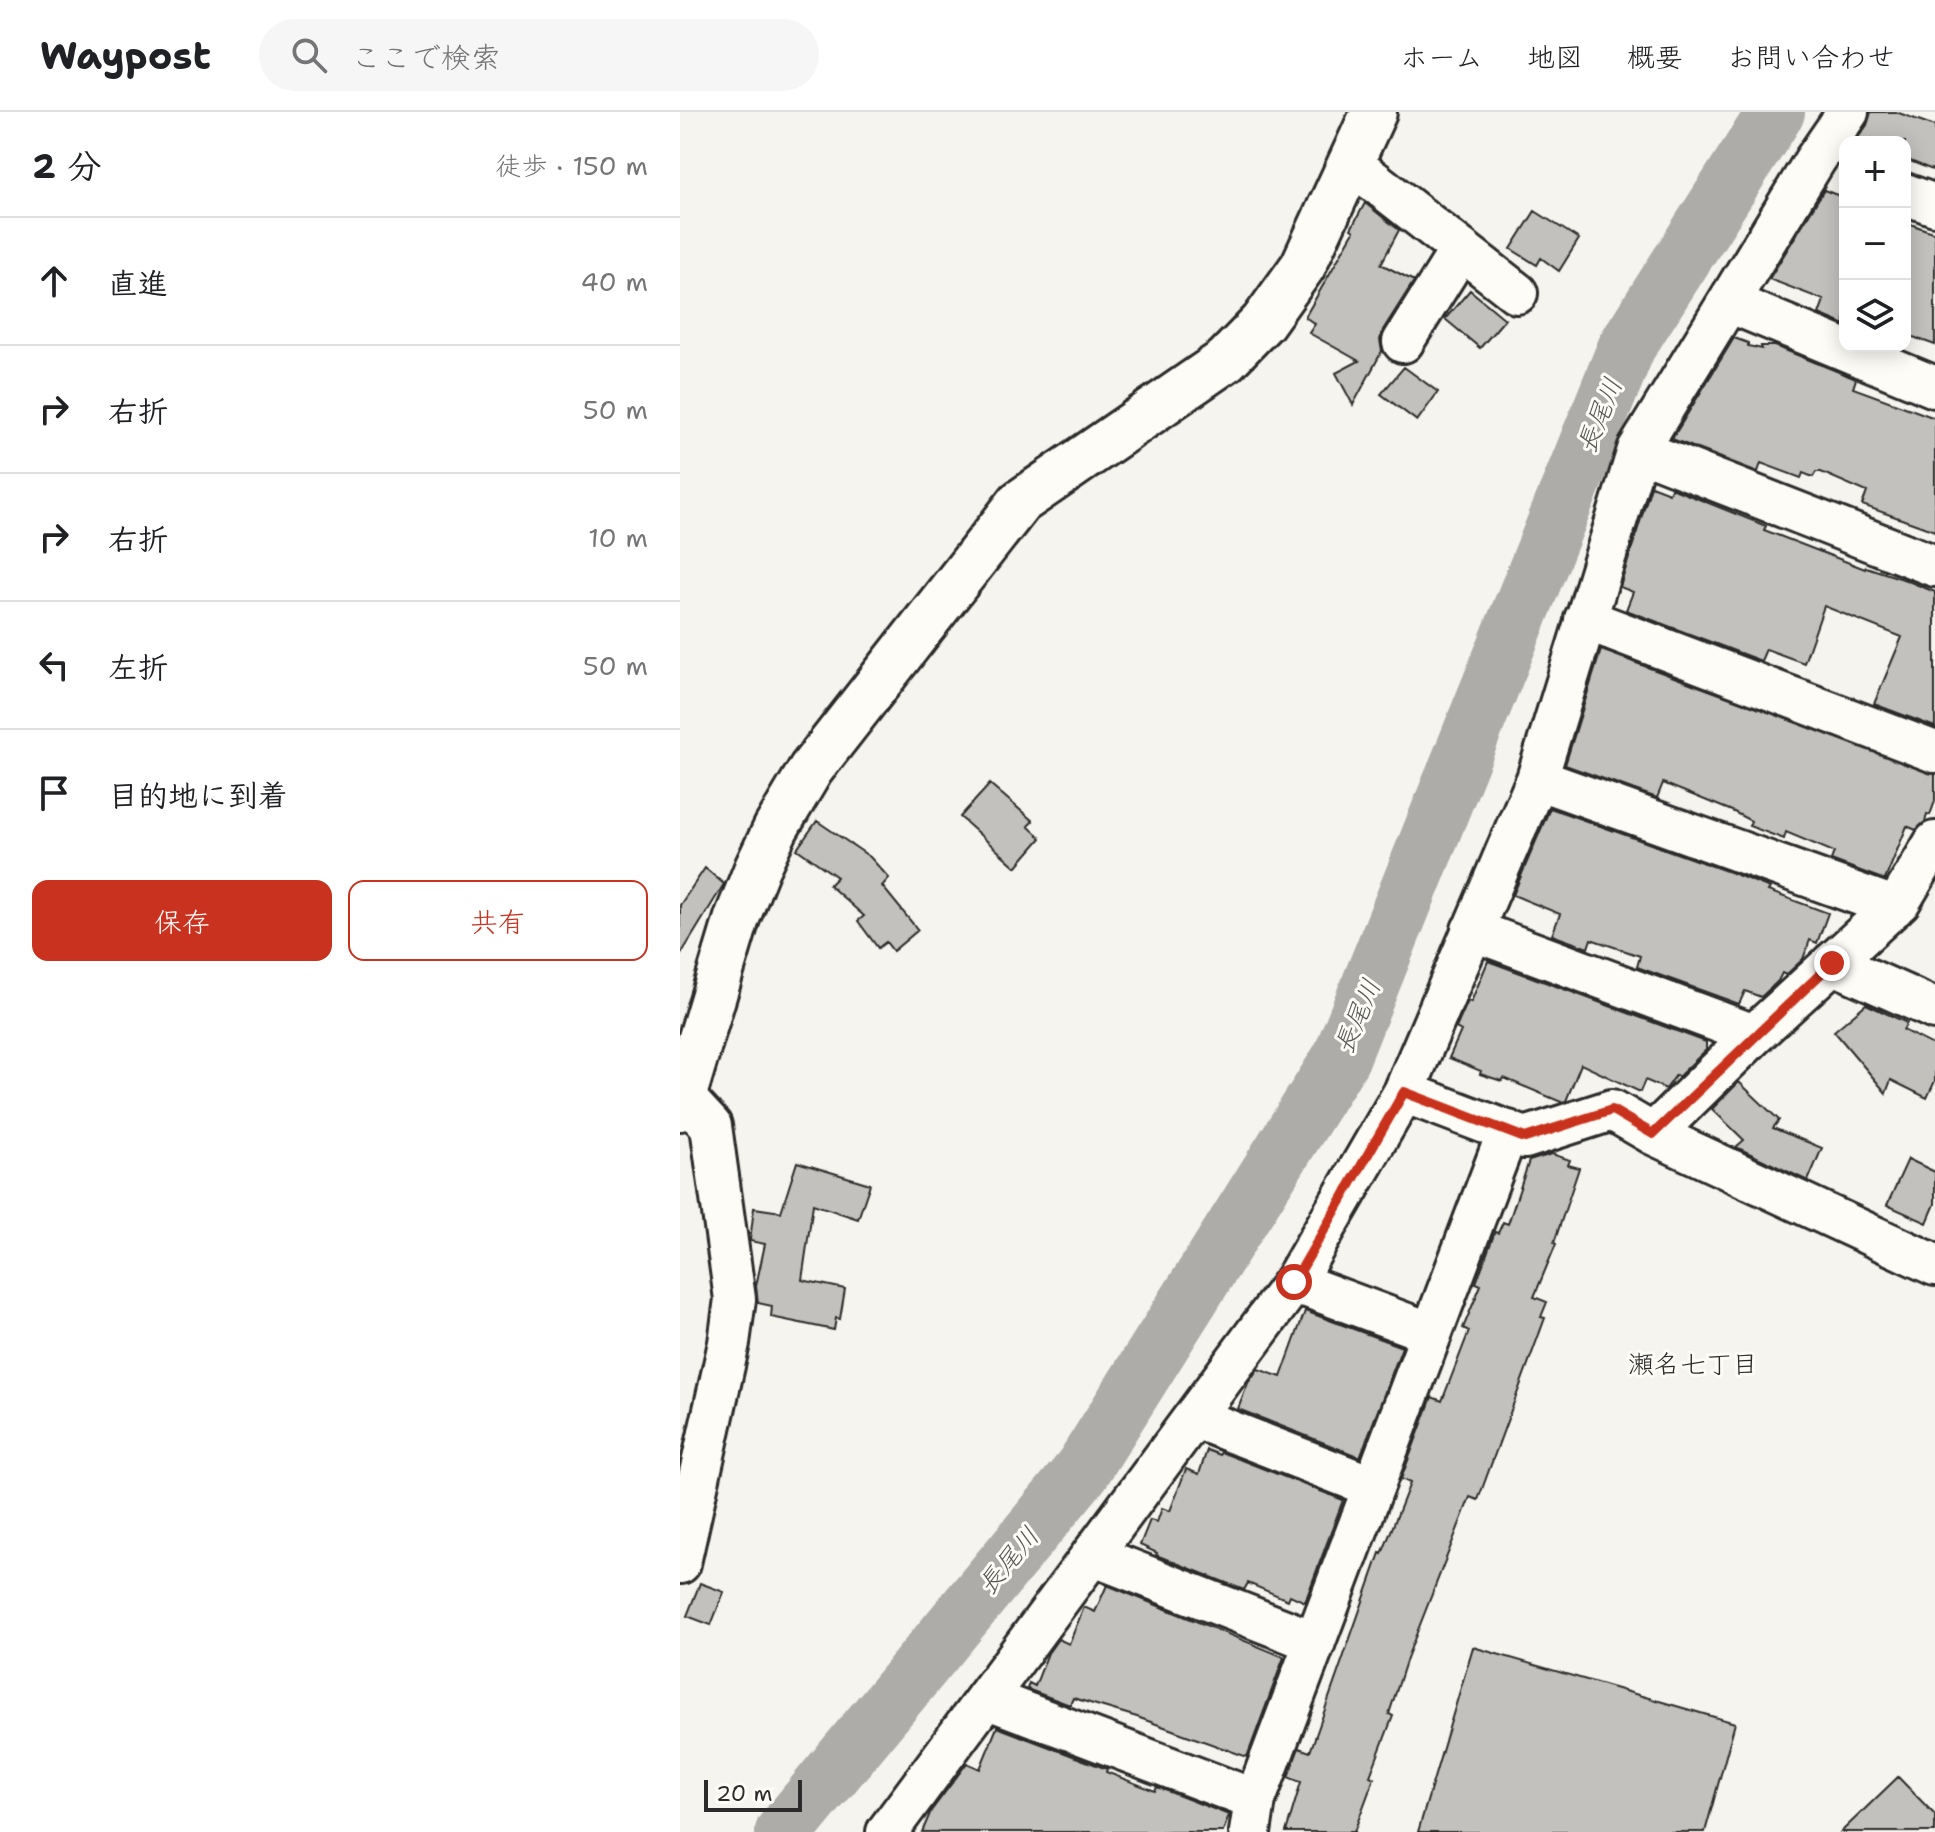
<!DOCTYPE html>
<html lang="ja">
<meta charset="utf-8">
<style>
:root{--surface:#fff;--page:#f6f6f6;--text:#202124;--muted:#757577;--line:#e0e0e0;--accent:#c8321e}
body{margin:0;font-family:"Shantell Sans","Klee One",sans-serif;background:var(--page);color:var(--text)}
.controls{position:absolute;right:24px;top:24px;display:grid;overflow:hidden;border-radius:16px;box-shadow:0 4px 20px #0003}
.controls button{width:72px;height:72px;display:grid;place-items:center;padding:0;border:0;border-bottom:2px solid var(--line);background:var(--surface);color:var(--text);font:40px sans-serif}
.scale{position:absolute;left:24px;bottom:20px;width:98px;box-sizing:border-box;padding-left:8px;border:4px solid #2b2b2b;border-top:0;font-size:22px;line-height:28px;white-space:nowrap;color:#2b2b2b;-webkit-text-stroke:6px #fdfcf7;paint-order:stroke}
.stop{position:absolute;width:24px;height:24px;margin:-18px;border:6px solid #c8321e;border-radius:50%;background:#fff}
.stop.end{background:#c8321e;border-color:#fff;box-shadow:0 2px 8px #0008}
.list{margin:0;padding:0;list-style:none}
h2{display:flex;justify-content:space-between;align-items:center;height:104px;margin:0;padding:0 32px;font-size:34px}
h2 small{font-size:26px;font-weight:400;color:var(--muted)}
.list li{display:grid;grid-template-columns:52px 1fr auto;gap:24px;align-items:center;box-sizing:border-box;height:128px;padding:0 32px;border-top:2px solid var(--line)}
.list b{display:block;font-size:30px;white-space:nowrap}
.list em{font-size:26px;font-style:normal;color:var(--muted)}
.actions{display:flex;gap:16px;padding:24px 32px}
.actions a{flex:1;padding:18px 0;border:2px solid var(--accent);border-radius:16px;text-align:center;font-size:28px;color:var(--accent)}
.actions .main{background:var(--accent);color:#fff}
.icon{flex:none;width:44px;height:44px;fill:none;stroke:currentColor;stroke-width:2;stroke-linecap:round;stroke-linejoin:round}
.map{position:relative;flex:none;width:1255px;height:1720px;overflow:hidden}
header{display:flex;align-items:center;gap:48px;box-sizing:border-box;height:112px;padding:0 40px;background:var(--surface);border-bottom:2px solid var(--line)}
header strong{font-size:38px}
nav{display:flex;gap:44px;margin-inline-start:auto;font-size:28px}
.search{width:560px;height:72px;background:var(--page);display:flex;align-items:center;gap:20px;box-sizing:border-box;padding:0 28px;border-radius:44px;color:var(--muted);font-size:30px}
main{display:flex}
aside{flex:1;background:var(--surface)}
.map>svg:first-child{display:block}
</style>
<header>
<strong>Waypost</strong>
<div class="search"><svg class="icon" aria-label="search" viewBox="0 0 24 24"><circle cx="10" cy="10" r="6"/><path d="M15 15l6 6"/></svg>ここで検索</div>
<nav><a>ホーム</a><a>地図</a><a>概要</a><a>お問い合わせ</a></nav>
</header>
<main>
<aside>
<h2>2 分<small>徒歩 · 150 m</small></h2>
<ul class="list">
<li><svg class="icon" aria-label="ahead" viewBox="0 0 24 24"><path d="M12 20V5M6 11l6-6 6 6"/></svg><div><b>直進</b></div><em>40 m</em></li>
<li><svg class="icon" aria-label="right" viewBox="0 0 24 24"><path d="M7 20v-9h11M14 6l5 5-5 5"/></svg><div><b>右折</b></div><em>50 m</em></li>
<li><svg class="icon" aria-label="right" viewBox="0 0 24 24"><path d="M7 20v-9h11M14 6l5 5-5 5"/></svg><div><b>右折</b></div><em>10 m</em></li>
<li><svg class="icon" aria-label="left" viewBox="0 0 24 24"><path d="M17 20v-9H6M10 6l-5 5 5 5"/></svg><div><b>左折</b></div><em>50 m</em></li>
<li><svg class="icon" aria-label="arrive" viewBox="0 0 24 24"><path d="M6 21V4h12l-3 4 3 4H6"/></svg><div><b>目的地に到着</b></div></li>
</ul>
<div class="actions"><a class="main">保存</a><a>共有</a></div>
</aside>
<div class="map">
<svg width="1255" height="1720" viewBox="0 0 1255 1720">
<rect width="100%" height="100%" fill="#f5f4ef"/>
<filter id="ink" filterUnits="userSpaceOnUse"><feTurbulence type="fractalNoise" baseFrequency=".0125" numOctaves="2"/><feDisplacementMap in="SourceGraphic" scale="16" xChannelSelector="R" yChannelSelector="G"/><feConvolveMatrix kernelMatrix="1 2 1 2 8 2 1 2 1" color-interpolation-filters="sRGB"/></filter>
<g filter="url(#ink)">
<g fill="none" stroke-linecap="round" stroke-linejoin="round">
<!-- river -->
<path stroke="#adaca9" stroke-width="58" d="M104,1720L401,1360L661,946L947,234L1096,0"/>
</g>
<!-- building -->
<path fill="#c2c1be" stroke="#2b2b2b" stroke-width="2" d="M1191,0H1216L1255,14V59L1225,47V30H1175L1187,13Z
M1144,78L1165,86V213L1139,202L1144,188L1089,167Z
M685,91L719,118L701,152L734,169L703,218L700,228L702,239L673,293L656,261L679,249L629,221L635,212L625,205L674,119L671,117Z
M855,99L899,127L879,159L861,146L857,153L831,137Z
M1225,110L1255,121V233L1225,222Z
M790,178L825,207L800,236L765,207Z
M1054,226L1068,231V234L1082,237L1081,234H1095L1176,267L1173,276L1255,306V419L1182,393L1187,380L1141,360H1136L1133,365L1123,361L1121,366L1081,351L1078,360L992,327Z
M724,255L758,280L737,309L701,282Z
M971,374L989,381L991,376L1086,414L1084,418L1185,457L1186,455L1223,467L1255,480V615L1194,592L1222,525L1144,494L1124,551L1086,537L1081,549L946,498L953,480L940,475Z
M921,538L1255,662V689L1250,703L1247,702L1245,710L1236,718L1227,714L1205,768L1151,748L1154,740L1106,720L1104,727L1069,714L1071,709L1052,699L983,671L977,686L885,653Z
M310,672L353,709L348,714L361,726L336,755L280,705Z
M870,696L1052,761L1090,776L1088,779L1148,801L1137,831L1130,828L1123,847L1106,863L1102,861L1098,869L1081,885L1065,879L1059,892L957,855L960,844L911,827L908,836L872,823L880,802L833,783Z
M137,709L190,745L209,766L202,774L238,818L213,839L206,830L198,836L178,809L184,804L149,773L157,765L117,737Z
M25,756L44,772L0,844V793Z
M808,849L1026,930V938L998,965L996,963L986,977L965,968L960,980L901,952L886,989L881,990L824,966L822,969L800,962L801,959L769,946L781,919L776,916L788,889L791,890Z
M1186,892L1227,911L1223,918L1255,934V969L1247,986L1211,968L1206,981L1154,919Z
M1059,970L1099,1008L1093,1016L1142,1036L1128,1069L1056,1035L1064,1028L1032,997Z
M872,1042L890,1048L888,1053L899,1056L874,1131L876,1132L854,1185L867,1190L861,1205L865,1206L798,1388L790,1385L727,1546L709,1602L713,1604L690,1664L694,1666L674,1720H606L621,1670L608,1665L619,1636L630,1640L700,1441L702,1442L730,1371L721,1367L752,1285L762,1289L789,1219L783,1216L801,1173L796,1171L815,1120L818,1121L823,1110L828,1112L849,1049Z
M1228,1047L1255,1060V1092L1247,1111L1207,1093Z
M117,1050L190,1072L178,1107L133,1092L122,1168L165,1177L160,1207L156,1206L154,1218L91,1205L92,1194L78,1191L76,1174L85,1132L70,1129L74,1096L101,1100Z
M625,1199L722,1235L680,1345L558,1297L568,1271L578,1257L601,1265Z
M527,1338L540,1343L541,1340L663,1388L625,1490L610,1483L608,1488L568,1471L564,1478L476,1443L477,1441L460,1433L470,1408L477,1410L482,1396L490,1399L506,1357L519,1362Z
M20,1471L44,1480L31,1513L7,1504Z
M427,1473L604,1545L567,1645L457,1605L393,1586L390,1593L347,1577L349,1571L355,1574L368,1541L378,1527L389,1532L404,1495L415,1500Z
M793,1535L1055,1611L1025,1720H738Z
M317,1615L427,1657L426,1660L475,1679L477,1675L549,1703L543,1720H242L251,1699L287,1651L300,1657Z
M1218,1665L1255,1703V1720H1161Z"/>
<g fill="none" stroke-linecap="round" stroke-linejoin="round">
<!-- minor casing -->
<g stroke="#2b2b2b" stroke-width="46">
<path id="minor" d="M672,52L837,181
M1225,82L1255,93
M1049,190L1255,275
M723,230L781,137
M958,338L1255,454
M905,507L1255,640
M857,667L1214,795
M792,818L1074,923
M1152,851L1255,897
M724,980L845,1026L932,998L973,1022L1074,923L1220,789L1255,730
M973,1022L1255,1153
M614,1170L751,1221
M514,1305L693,1375
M412,1443L635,1530
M0,1451L49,1231L55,1187L31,1014L5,986
M306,1586L575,1688
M207,1720L614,1170L724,980L857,667L958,338L1135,48L1168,0
M570,1720L575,1688L828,1019"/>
</g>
<!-- tertiary casing -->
<g stroke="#2b2b2b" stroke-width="50">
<path id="tertiary" d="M0,996L57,806L77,756L96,716L131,657L340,390L546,248L583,210L623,154L694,0"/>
</g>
<!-- minor -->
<use href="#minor" stroke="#fdfcf7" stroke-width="40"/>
<!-- tertiary -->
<use href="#tertiary" stroke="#fdfcf7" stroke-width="44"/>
</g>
</g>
<g fill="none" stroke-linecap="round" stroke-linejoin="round" filter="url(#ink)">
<!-- route -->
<path stroke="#c8321e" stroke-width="10" d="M614,1170L724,980L845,1026L932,998L973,1022L1152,851"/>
</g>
<g text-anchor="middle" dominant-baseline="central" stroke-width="6" stroke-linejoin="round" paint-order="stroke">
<!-- water labels -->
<g font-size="26" font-style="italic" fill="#585857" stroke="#fdfcf7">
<text transform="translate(919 303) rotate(-68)">長尾川</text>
<text transform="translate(677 904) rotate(-67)">長尾川</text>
<text transform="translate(328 1448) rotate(-50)">長尾川</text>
</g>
<!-- neighbourhood labels -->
<g font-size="26" fill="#2b2b2b" stroke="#fdfcf7">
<text x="1013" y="1251">瀬名七丁目</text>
</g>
</g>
</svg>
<div class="controls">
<button>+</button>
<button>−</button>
<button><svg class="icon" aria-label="layers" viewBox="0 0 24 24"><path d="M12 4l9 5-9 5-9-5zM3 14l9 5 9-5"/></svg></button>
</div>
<div class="scale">20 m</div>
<div class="stop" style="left:614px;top:1170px"></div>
<div class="stop end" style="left:1152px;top:851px"></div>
</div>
</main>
